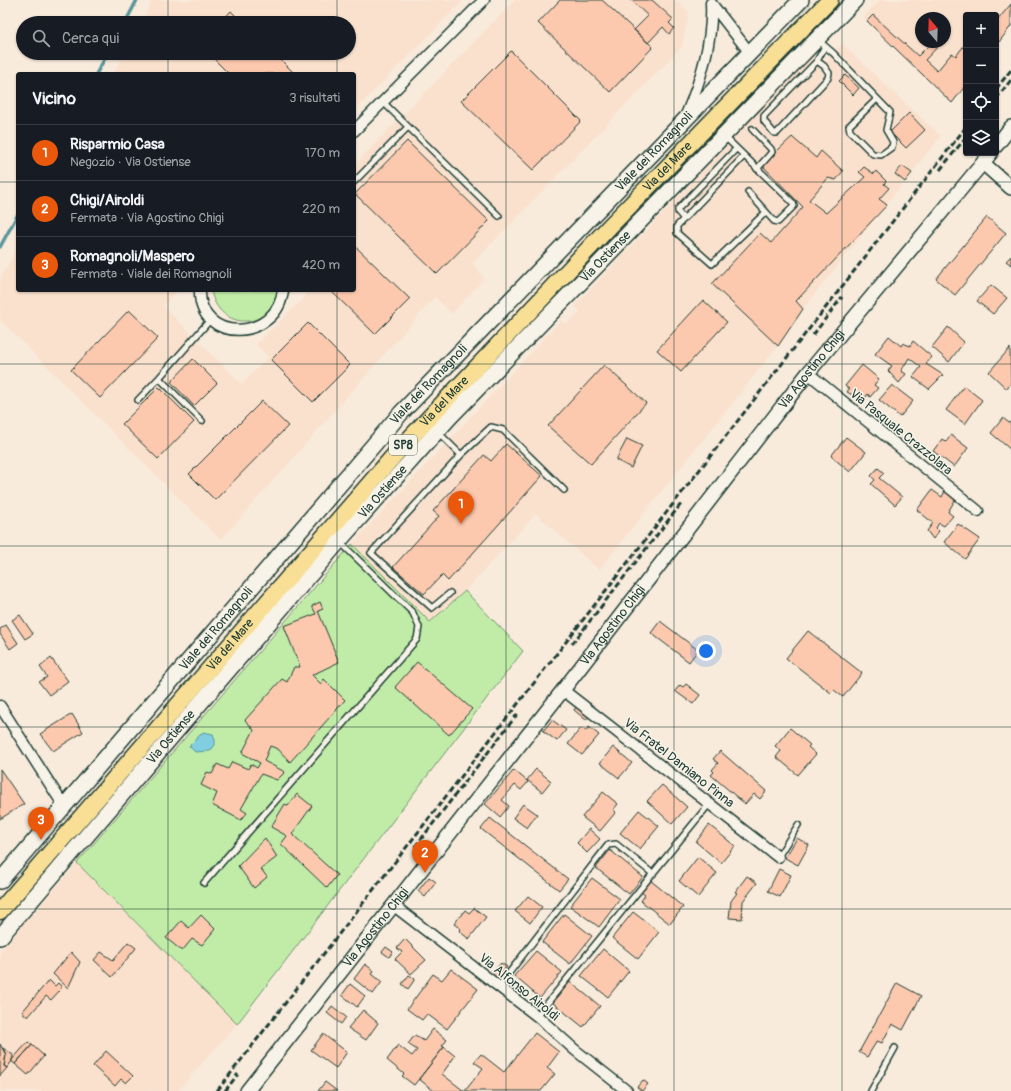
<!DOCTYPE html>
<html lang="it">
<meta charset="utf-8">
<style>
:root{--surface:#171b24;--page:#20242c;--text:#f1f3f6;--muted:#9ea1a6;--line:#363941;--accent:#ea580c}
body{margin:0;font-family:Pangolin,sans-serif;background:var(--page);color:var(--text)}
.controls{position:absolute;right:12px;top:12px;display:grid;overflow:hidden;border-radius:4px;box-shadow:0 1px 3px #0004}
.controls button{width:36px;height:36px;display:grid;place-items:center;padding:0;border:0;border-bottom:1px solid var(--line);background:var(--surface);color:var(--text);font:20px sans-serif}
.compass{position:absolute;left:915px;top:12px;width:36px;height:36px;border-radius:50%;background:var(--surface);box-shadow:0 1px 3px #0004;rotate:341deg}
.you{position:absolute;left:706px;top:651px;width:14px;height:14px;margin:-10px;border:3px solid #fff;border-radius:50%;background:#1a73e8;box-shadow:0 0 0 6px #1a73e833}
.badge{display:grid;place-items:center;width:26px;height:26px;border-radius:50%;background:var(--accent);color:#fff;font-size:13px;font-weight:700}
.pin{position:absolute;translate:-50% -33px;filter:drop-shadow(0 1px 2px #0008)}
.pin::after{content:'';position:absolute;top:21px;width:14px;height:12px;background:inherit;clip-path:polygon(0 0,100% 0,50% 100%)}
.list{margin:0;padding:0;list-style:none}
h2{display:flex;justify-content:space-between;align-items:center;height:52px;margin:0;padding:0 16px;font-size:17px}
h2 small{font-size:13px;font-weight:400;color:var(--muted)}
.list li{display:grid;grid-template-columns:26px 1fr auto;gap:12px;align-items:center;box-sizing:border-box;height:56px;padding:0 16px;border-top:1px solid var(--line)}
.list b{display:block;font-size:15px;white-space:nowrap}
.list p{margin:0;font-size:13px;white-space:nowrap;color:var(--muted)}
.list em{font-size:13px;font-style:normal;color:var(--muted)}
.icon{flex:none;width:22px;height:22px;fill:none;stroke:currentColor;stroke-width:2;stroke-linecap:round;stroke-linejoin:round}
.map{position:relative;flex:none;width:1011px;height:1091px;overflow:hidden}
.search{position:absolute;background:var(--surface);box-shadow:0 1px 3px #0004;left:16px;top:16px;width:340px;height:44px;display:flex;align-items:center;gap:10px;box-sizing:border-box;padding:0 14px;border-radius:22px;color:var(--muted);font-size:15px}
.panel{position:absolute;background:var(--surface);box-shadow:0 1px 3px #0004;left:16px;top:72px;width:340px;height:220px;border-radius:4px}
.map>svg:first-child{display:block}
</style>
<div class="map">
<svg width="1011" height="1091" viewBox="0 0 1011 1091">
<rect width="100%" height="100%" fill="#f8ebdc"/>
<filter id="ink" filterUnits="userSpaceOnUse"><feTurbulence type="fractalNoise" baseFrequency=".025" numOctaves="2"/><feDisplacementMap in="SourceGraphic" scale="8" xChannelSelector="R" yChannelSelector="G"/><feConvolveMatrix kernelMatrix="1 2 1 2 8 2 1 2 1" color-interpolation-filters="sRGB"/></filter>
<g filter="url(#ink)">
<!-- built -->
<path fill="#fae1ce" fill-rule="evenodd" d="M152,0H464L354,111V74H113L125,53H349V23H141Z
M515,0H676L689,12L682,47L473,263L484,278L452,314L435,297L221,540L0,320V279L18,246V290H178L163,306L242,384L268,357L256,344L306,296L305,290H354V165Z
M880,0H1011V26L996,46V15H966V85L952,103L863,17ZM921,18H945V42H921Z
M842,44L941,136L803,309L778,346L599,570L536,514L465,591L430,623L352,544L561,320L566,324L580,312L575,305L812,56L826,61Z
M77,863L237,1024L178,1091H0V951Z"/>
<!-- green -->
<path fill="#c1eca8" stroke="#70946e" d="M211,290H277C273,331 218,332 211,290Z
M352,544L430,622L465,591L523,651L237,1024L77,863Z"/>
<!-- water -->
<path fill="#81cee0" stroke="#5a949b" d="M203,732L213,734L215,740V745L210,751L195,752L189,746Z"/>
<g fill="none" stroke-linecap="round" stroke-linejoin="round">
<!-- stream -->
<path stroke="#5a949b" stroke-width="3.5" d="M125,23L137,0
M96,74L108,53
M0,247L18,214"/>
</g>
<!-- building -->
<path fill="#fdc9ae" stroke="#1f3d34" d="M560,0H602L653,47L610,92L538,23Z
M631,0H652L673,19L669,23L674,28L669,34L663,27L648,43L634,30L648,16Z
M1011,4V26L996,46V22Z
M231,11L243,23H220Z
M873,15L918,56L932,42H942L925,60L937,71L952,53L956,56L966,43V85L952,103L867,21Z
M511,51L581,121L533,170L461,101Z
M208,53H274L295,74H229Z
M845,75L859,88L853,95L839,81Z
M909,113L925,130L906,148L890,132Z
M792,137L816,158L821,151L843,171L836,180L828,178L809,200L826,213L865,177L859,172L864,167L874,174L876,171L886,181L884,184L889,188L879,199L887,205L796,301L803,309L778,346L712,284L760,233L771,243L803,207L762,165Z
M407,141L489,221L437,274L355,194Z
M902,166L912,173L905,182L895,174Z
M987,217L1006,233L955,295L936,279Z
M354,245L410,299L375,334L330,290H354Z
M1011,256V265L1006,261Z
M991,285L1007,298L993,314L977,301Z
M703,300L727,322L681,372L657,350Z
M129,310L158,338L100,398L71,370Z
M308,323L350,365L313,402L271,360Z
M948,327L964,342L949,362L932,347Z
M889,336L901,346L903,343L910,346L913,341L932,357L926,364L943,375L929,389L913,377L921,367L909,358L901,371L906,374L899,383L888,371L892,366L875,354Z
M1010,348L1011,383L1007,389L989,372Z
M193,359L217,383L194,406L171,382Z
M604,365L646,403L591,464L548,426Z
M862,365L879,379L874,385L878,388L870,397L868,394L863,401L847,392L849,389L845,386Z
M892,385L913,401L900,417L879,400Z
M964,386L982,400L965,424L946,410Z
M159,387L194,422L158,459L122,424Z
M262,401L288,426L215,500L189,474Z
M1003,418L1009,423L1011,422V450L991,433Z
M951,435L968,448L954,467L933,451L942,439L946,442Z
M846,437L866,452L850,472L831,456Z
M627,439L642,446L631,468L616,460Z
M506,444L542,476L448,581L442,575L424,594L393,567L439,516L433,511L484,455L491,461Z
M878,468L884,473L879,478L902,497L895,505L871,484L875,480L871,476Z
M932,490L942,497L945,491L955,500L948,512L953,516L944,526L939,523L936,528L939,531L933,539L927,531L933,523L917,510Z
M958,524L980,539L965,559L944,542Z
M320,602L323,609L318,611L339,662L312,675L321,684L324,679L345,700L290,762L278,749L270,746L264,761L285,772L277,780L261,774L241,809L247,813L241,820L212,805L217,793L201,785L207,772L212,774L217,764L228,769L232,762L248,769L251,764L257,768L260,763L242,753L254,730L245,720L282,679L287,682L294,667H300L284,626L316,614L312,606Z
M20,615L33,634L25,639L12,620Z
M660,621L698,650L689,662L651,633Z
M6,625L18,643L10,649L0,634V629Z
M808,631L862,673L843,697L834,690L831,693L786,658Z
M51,658L68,681L49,695L39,682L47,677L40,667Z
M417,662L472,709L449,735L395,687Z
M686,684L700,695L693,704L675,691L680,685L683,687Z
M577,705L590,715L586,720L574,710Z
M72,714L83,732L53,751L40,734Z
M552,720L566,730L557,741L543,731Z
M589,727L599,735L582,755L568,744L581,728L586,731Z
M790,728L810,745L808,747L816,754L798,775L776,757L781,751L775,746Z
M613,747L632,763L619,778L600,763Z
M720,751L766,791L760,799L754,794L745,804L711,775L714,772L712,770L718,763L713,759Z
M0,769L24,804L0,819Z
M536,769L551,781L542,792L527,780Z
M514,770L528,782L521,790L515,785L502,800L509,806L500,817L485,804Z
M662,785L687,807L672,824L647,801Z
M603,792L618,804L613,810L616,812L600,831L582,817Z
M297,794L312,806L292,834L337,875L327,888L281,844L287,836L271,827L285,804L288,806Z
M523,804L537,814L527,828L513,818Z
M639,810L659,826L640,849L620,833Z
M490,818L568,879L559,890L481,829Z
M709,825L735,846L721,863L696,842Z
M589,829L600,839L587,853L577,843Z
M265,838L277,857L261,869L267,877L254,888L238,866Z
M797,838L809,845L798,865L785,858Z
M610,850L643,877L629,894L596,868Z
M698,857L717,873L698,897L679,881Z
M779,869L791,875L780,897L768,891Z
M747,876L757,883L743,901L742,919L729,918L731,901L737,893L735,892Z
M429,877L436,882L425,897L418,891Z
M592,878L620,899L599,927L570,906Z
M650,880L683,907L670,924L641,901L645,895L641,892Z
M528,896L542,907L530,923L515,911Z
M474,908L486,917L469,939L459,931L461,929L454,924L465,910L469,913Z
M633,912L659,932L638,959L612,938Z
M564,914L592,936L570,964L542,942Z
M201,915L215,929L202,945L192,939L182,951L166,938L181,921L189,928Z
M405,939L426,960L411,974L395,959L402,952L397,948Z
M128,942L136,948L112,977L94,960L101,952L113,960Z
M386,947L393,952L389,957L382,952Z
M603,949L629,971L608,997L581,976Z
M536,951L562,972L540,998L514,976Z
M71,952L80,962L68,988L53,974Z
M501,963L507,967L498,979L492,974Z
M365,964L374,971L372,974L382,982L373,994L354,979Z
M451,969L478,989L447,1029L427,1014L422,1020L407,1009L433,974L442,980Z
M409,975L415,979L408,989L402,984Z
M49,980L55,986L58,983L61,986V989L51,1000L46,996L28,1017L22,1012Z
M570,982L600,1006L583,1027L553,1003Z
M897,983L921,996L903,1030L892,1024L882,1043L877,1041L867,1057L859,1052Z
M350,984L365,996L357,1007L342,995Z
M332,1006L346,1017L341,1024L327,1013Z
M363,1010L378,1023L366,1040L348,1028Z
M433,1029L447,1040L442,1046L444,1047L414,1085L402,1076L404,1074L387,1060L398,1045L412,1056L417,1050L408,1044L415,1035L424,1041Z
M535,1033L559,1052L547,1068L555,1074L541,1091H465L483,1068L474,1062L481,1054L504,1072Z
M323,1034L347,1052L336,1068L311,1050Z
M28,1042L32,1045L15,1064L11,1061Z
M0,1044L6,1055L4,1066L7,1068L0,1076Z
M32,1045L44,1056L28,1075L15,1064Z
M444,1047L455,1056L442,1074L464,1091H434L419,1079Z
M3,1048L13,1055L12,1061L7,1068L4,1066L6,1055Z
M106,1051L133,1076L126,1083L121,1079L115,1086L93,1066Z
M643,1080L648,1084L642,1091L637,1087Z
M325,1082L337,1091H318Z"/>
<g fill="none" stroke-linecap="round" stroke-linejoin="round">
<!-- service casing -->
<g stroke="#1f3d34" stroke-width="8">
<path id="service" d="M818,40L833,53L890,112L886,130L893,142L892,147L881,155L873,154L850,131L849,126L877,99
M817,61L824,66L829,73L828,78L777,133H774L764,121V116L817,61L825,46
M383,102L499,216
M752,129L771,149L772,152L757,169
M724,136L793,203L794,206L778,222L774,221L766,212L712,264L677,233V226L744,156
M354,182L408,127
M748,192L766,212
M684,219L678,212V209L736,149
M159,378L202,421
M138,400L159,378L211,319
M438,432L461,455L371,553L432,608L450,593
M461,455L491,427L503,430L564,490
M778,857L798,825
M204,883L417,639L419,627L413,613L340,542
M499,986L608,845L616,844L653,874
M537,1016L710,803
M871,1091L895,1048"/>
</g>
<!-- minor casing -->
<g stroke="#1f3d34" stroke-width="13">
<path id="minor" d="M711,3L750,53
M686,115C701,80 713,41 711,3
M354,131L484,0
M200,290C198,345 278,341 283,290
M808,373L978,511
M563,690L778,857
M0,706L64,806
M393,905L537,1016L575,1050L627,1091"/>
</g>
<!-- tertiary casing -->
<g stroke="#1f3d34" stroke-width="16">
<g id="tertiary">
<path d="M996,146L1011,127"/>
<path d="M983,163L1011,188"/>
<path id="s1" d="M247,1091L563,690L808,373L991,153"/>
</g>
</g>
<!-- secondary casing -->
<g stroke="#1f3d34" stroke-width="18">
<g id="secondary">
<path id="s2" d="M0,881L401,413L801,0"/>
<path id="s3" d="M0,937L339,541L449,418L855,0"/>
</g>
</g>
<!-- primary casing -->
<g stroke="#1f3d34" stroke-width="19">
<g id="primary">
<path id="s4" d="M0,911L398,451L611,225L830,0"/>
</g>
</g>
<!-- service -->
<use href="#service" stroke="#f7f3e8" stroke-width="5"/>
<!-- minor -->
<use href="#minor" stroke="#f7f3e8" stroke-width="10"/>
<!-- tertiary -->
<use href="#tertiary" stroke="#f7f3e8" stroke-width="13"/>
<!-- secondary -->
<use href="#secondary" stroke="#f7f3e8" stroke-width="15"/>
<!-- primary -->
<use href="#primary" stroke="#f9df96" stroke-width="16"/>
<!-- rail -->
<path stroke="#1f3d34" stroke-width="3" stroke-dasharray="6 3" stroke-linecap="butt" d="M996,89L1011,70
M996,99L1011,80
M940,170L966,137
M813,335L842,297
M572,644L681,504
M415,847L519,712
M217,1091L966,127
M225,1091L238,1074"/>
</g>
</g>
<!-- grid -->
<path fill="none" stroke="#1f3d34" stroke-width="1" stroke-opacity="0.55" d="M168,0V23M337,0V23M506,0V1091M674,0V1091M842,0V1091M168,53V74M337,53V74M0,182H18M354,182H1011M168,290V1091M337,290V1091M0,364H1011M0,546H1011M0,727H1011M0,909H1011"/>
<g text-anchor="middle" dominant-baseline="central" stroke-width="3" stroke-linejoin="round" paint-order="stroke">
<!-- shield labels -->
<rect fill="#f7f3e8" stroke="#60746a" stroke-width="1" x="389" y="435" width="28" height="20" rx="3"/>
<g font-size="12" font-weight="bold" fill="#1f3d34">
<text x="403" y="445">SP8</text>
</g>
<!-- street labels -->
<g font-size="13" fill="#1f3d34" stroke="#f7f3e8">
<text stroke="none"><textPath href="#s2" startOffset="980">Viale dei Romagnoli</textPath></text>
<text stroke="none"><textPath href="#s4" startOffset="1000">Via del Mare</textPath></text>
<text stroke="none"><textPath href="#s3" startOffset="911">Via Ostiense</textPath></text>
<text stroke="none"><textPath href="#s1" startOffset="916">Via Agostino Chigi</textPath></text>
<text stroke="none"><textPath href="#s2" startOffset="656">Viale dei Romagnoli</textPath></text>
<text stroke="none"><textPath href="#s4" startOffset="676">Via del Mare</textPath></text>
<text transform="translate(901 432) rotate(39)">Via Pasquale Crazzolara</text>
<text stroke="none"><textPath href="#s3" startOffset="587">Via Ostiense</textPath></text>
<text stroke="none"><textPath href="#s1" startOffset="592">Via Agostino Chigi</textPath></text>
<text stroke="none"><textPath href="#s2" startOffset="332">Viale dei Romagnoli</textPath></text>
<text stroke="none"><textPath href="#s4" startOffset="352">Via del Mare</textPath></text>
<text stroke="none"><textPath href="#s3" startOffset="263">Via Ostiense</textPath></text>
<text transform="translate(679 763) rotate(38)">Via Fratel Damiano Pinna</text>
<text stroke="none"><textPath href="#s1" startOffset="208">Via Agostino Chigi</textPath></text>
<text transform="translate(519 987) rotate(39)">Via Alfonso Airoldi</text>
</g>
</g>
</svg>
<div class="controls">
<button>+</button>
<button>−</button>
<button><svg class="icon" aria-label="locate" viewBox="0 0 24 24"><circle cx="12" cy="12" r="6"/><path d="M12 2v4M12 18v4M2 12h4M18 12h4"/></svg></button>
<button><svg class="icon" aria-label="layers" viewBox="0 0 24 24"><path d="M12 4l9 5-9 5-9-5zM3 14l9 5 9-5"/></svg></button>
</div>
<svg class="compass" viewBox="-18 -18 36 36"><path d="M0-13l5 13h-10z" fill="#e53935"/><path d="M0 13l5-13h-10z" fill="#9ea1a6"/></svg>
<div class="you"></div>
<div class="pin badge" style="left:461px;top:524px">1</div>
<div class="pin badge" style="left:425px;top:873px">2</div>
<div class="pin badge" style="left:41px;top:840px">3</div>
<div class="search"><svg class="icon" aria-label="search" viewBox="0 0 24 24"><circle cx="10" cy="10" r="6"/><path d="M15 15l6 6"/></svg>Cerca qui</div>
<section class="panel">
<h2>Vicino<small>3 risultati</small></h2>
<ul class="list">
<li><span class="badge">1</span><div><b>Risparmio Casa</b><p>Negozio · Via Ostiense</p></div><em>170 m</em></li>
<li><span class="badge">2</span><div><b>Chigi/Airoldi</b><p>Fermata · Via Agostino Chigi</p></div><em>220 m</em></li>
<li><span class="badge">3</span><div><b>Romagnoli/Maspero</b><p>Fermata · Viale dei Romagnoli</p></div><em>420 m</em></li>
</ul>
</section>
</div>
